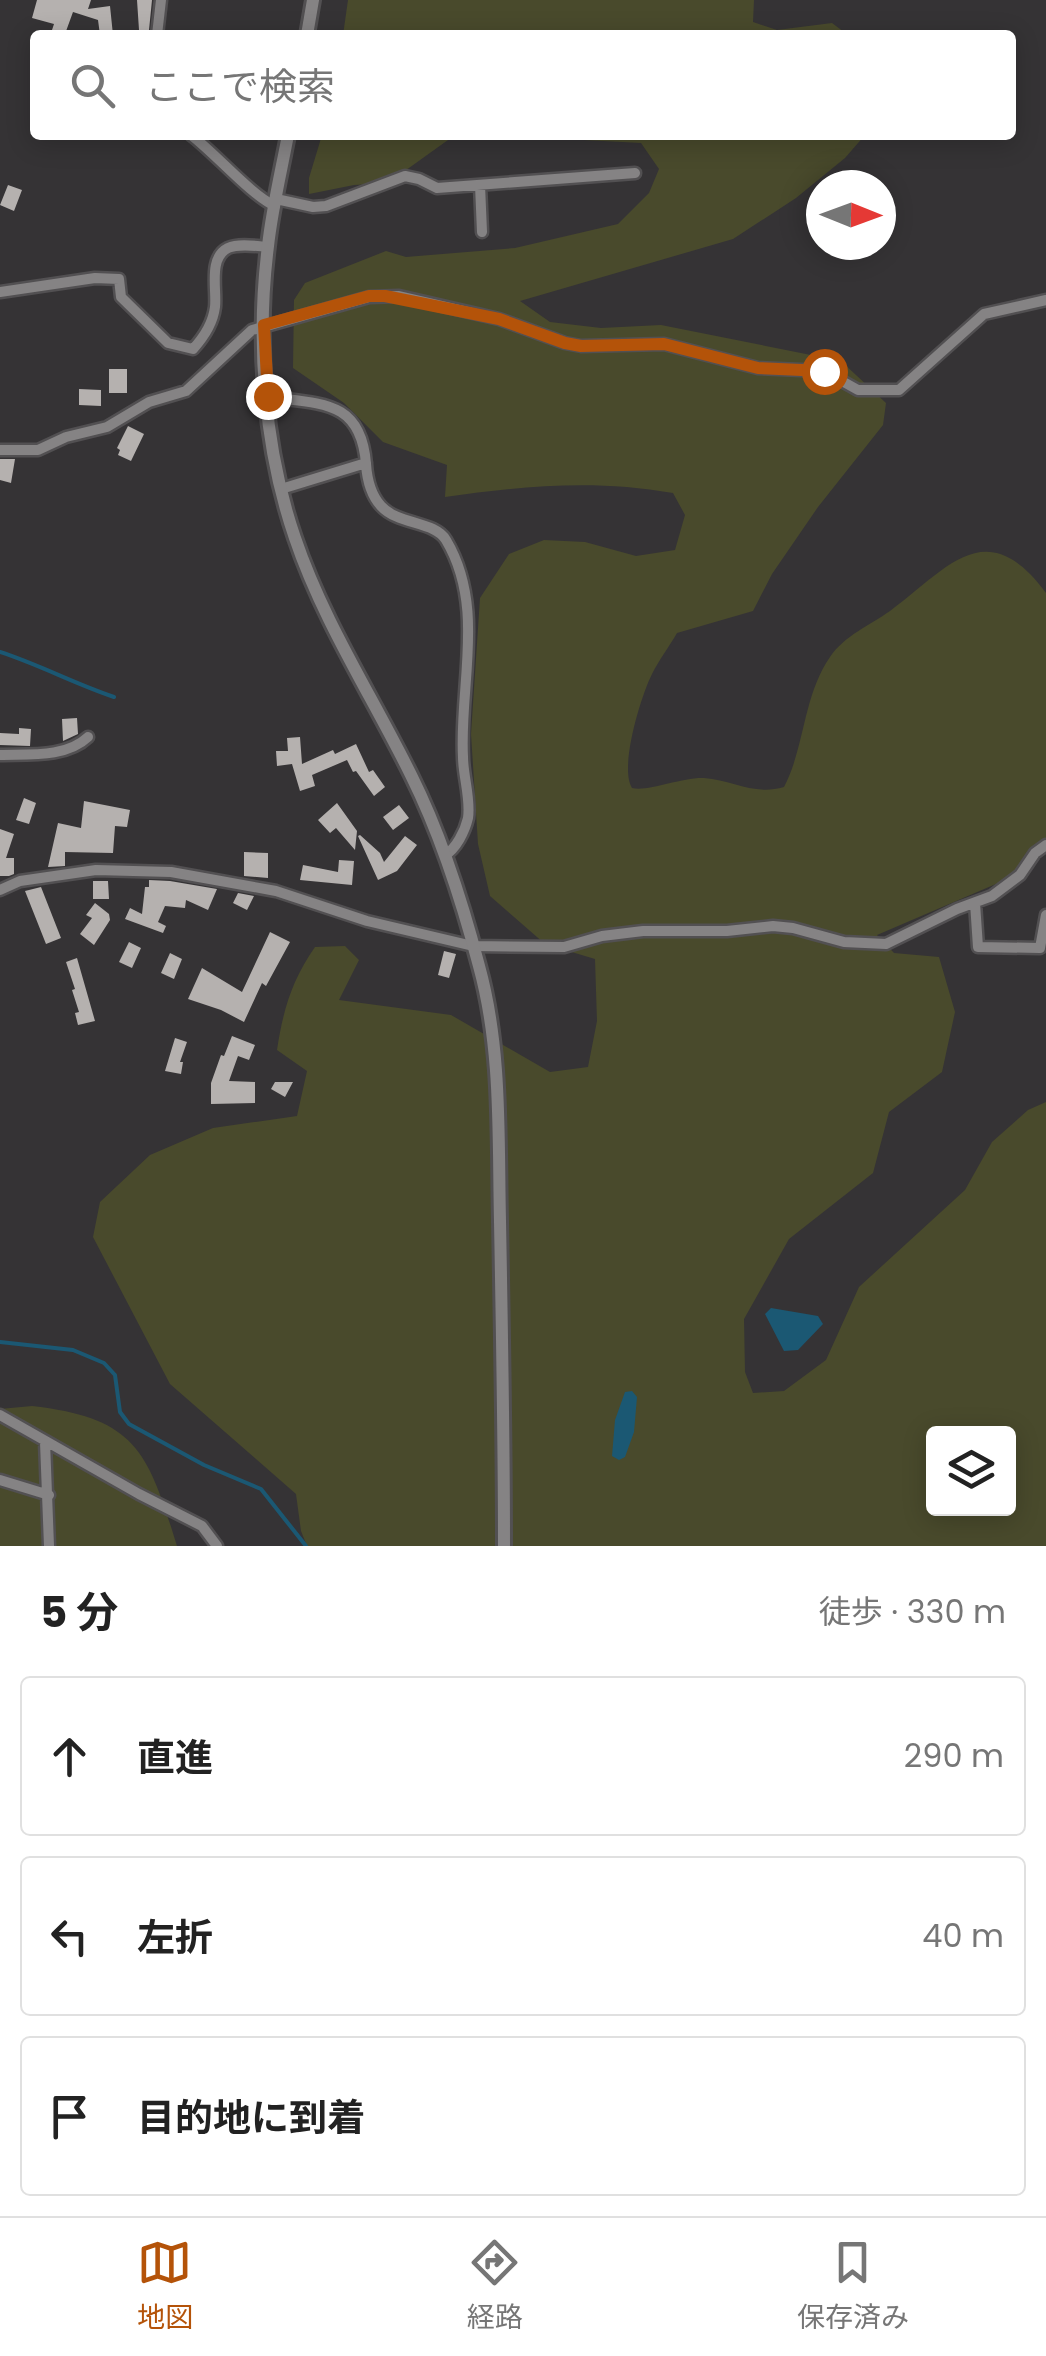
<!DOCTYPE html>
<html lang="ja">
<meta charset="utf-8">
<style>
:root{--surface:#fff;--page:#f2f2f2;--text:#222;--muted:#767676;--line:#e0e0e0;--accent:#b45309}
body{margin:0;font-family:Poppins,"Noto Sans JP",sans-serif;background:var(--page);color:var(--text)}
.controls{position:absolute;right:30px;bottom:30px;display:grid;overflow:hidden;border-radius:10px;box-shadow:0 5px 25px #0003}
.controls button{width:90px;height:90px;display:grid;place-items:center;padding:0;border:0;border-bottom:2px solid var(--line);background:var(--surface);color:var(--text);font:50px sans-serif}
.compass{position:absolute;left:806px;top:170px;width:90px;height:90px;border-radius:50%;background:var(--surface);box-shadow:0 5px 25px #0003;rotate:91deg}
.stop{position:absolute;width:30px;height:30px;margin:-22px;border:8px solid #b45309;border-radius:50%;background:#fff}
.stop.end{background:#b45309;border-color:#fff;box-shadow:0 2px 10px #0008}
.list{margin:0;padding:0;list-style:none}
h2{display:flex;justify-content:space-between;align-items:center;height:130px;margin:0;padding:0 40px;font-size:42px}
h2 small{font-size:32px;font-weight:400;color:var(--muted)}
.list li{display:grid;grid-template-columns:65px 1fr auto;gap:30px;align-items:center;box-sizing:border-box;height:160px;margin:0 20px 20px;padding:0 20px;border:2px solid var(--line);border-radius:10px}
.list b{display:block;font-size:38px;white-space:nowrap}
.list em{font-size:32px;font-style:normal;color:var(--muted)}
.icon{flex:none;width:55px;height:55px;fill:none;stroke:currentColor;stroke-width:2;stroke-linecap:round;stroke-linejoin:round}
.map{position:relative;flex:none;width:1046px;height:1546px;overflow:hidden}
.search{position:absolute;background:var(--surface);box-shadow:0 5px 25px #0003;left:30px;right:30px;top:30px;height:110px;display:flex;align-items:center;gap:25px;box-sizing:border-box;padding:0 35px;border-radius:10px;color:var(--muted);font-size:38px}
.sheet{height:670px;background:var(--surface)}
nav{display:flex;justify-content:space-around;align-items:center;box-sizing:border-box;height:140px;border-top:2px solid var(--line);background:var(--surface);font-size:28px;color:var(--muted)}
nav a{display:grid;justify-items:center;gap:5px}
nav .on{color:var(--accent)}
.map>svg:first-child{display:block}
</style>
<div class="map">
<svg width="1046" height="1546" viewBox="0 0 1046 1546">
<rect width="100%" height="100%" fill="#353335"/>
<!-- green -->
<path fill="#494a2c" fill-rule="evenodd" d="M348,0H754L753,22L777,30L832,23L848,35H343Z
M322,135H455L388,183L354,185L309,194V178Z
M487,135H865L845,158L796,198L733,239L520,301L550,322L601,328L661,325L841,361L886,403L883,425L818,507L772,574L753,611L677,633C669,647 659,660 652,674C641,696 619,767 632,788C648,792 682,777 704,778C733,780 754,796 784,787C805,747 803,696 830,657C844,636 870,625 890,611C948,568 986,512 1046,593V848L1026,871L877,935L894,953L939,957L955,1012L942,1072L889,1112L873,1173L789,1239L744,1319L745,1372L753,1393L784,1391L826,1360L859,1287L965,1190L992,1142L1028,1110L1046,1102V1546H307L301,1531L296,1494L170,1384L93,1237L100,1202L150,1155L213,1128L297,1116L307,1071L277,1050C283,1010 292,980 315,947L345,946L359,960L339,1000L451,1015L550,1072L588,1067L597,1021L595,959L545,944L490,896L478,844L471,734L480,598L509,554L544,540L585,542L636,556L675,550L685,515L673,493C594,479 523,486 445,497L447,465L383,442L344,403L293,368L294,300L305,283L386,251L406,257L515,248L618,224L649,193L659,169L641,143ZM934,1434H1008V1508H934Z
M32,1406C137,1418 148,1452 177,1546H0V1409Z"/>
<!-- water -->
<path fill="#1b5873" d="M771,1308L818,1316L823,1324L798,1350L784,1351L765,1314Z
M632,1391L637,1397L634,1432L625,1457L619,1460L612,1456L615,1420L625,1392Z"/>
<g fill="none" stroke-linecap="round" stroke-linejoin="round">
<!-- stream -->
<path stroke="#1b5873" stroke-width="4" d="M0,652C40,665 75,684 114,697
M0,1342L73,1350L104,1363L115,1375L120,1412L129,1424L204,1465L261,1489L306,1546"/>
</g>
<!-- building -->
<path fill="#b5b1af" d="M37,0H91L88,9L110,6L113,35H100L98,20L73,12L65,34L52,30L54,24L32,18Z
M137,0H152L149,30H139Z
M8,185L22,190L14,211L0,205Z
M109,369H127V393H109Z
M79,389L101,390V406L79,405Z
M128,426L144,434L131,461L118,455L120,450L117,448Z
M0,459H15L11,483L0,480Z
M77,718L78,734L63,741L62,719Z
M19,728L31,729L30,746L0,745V733L19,734Z
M300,737L302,764L333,750L335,754L356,744L369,772L373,770L385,787L374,796L356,771L353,772L347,760L312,775L315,786L300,791L292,764L277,766L276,751H288L287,738Z
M24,798L36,803L29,824L16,820Z
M84,801L130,810L127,827L115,826L113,853L65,852V866L48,867L58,823L81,828Z
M337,803L357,831L355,850L336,828L330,833L318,820Z
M399,805L409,818L393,830L383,817Z
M0,829L14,834L6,858H14V874L9,876H0Z
M360,835L380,853L384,862L405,836L417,845L397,871L378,880L358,836Z
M244,852L268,853V878L244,876Z
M339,860L354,861L352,885L300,880L303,865L338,872Z
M149,880L170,881L217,889L208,910L186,900L185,908L165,906L158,922L166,926L163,933L125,919L130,908L142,914L145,887H149Z
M93,881H108L109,899H93Z
M41,887L61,938L46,944L25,891Z
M238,893L254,896L247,910L233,903Z
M95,903L109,914L110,920L94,945L80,934L92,918L86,915Z
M270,932L290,942L266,986L262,983L244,1022L221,1010L188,999L202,968L242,992Z
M129,942L141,948L132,968L119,962Z
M444,951L456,954L449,978L438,975Z
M170,953L182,959L174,979L161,973Z
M77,958L95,1021L78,1025L75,1013L79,1012L72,990L75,989L66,962Z
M232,1036L255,1045L249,1060L238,1056L229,1081L255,1082V1103L211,1104V1083L221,1055L224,1056Z
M175,1038L187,1042L180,1062H183L181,1074L165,1071Z
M275,1082H293L285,1097L271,1089Z"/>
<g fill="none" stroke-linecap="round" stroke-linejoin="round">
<!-- minor casing -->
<g stroke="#525052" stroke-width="15">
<path id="minor" d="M157,35L161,0
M191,135C216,154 251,195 275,206
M480,185L482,232
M276,199L313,207L326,206L405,176L419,179L437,188L635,173
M0,292L95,278L119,279L121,297L168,343L193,349C204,337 213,323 215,307C217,289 208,258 228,248C239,243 256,246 268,247
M267,397C320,404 361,399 366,464C367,479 370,494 381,506C398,525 435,521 446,540C486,607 459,685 463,757C463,776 471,799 468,818C465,831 456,849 445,855
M0,450H38L66,437L107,427L149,402L186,391L252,330L369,297L399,296L499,319L565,343L581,346L664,344L758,368L824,371L858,390H899L984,314L1046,300
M281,489L366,463
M0,755C28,754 66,758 88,737
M0,890L20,881L96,870L171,872L276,891L367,921L473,946L564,947L602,936L643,931H727L773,926L793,928L844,942L886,944L957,909L992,896L1020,875L1035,853L1046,845
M975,903L978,947L1040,948L1046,915
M0,1415L139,1494L202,1526L217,1546
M45,1442L49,1546
M0,1480L49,1495"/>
</g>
<!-- tertiary casing -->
<g stroke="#525052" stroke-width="18">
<path id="tertiary" d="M307,35L313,0
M288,135C281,172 272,209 268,246C256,341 264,448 295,538C323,621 372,696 411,775C441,835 462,901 479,966C502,1049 498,1137 500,1221C502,1330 504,1438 504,1546"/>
</g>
<!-- minor -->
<use href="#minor" stroke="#858384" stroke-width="10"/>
<!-- tertiary -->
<use href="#tertiary" stroke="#858384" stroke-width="12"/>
</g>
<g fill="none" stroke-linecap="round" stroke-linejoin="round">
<!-- route -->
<path stroke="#b45309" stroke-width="12" d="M268,396L264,325L369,296H385L499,319L565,343L581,346L664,344L758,368L824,371"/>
</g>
</svg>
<div class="controls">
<button><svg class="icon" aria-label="layers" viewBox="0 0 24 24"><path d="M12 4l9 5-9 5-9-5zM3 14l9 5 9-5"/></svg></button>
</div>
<svg class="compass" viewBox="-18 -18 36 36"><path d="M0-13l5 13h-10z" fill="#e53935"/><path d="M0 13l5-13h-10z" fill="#767676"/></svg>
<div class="stop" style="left:824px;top:371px"></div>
<div class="stop end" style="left:268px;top:396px"></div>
<div class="search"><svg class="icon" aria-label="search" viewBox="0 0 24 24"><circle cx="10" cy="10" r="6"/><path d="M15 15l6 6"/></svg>ここで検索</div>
</div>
<section class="sheet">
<h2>5 分<small>徒歩 · 330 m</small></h2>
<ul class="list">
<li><svg class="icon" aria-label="ahead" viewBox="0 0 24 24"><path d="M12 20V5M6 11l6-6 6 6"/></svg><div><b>直進</b></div><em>290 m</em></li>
<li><svg class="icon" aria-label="left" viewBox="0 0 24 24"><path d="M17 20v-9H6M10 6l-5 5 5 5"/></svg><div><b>左折</b></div><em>40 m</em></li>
<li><svg class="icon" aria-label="arrive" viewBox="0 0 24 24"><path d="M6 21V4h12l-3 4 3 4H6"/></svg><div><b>目的地に到着</b></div></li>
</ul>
</section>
<nav>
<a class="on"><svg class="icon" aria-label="map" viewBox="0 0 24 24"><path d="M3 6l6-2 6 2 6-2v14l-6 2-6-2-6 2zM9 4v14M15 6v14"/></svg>地図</a>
<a><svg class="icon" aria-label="directions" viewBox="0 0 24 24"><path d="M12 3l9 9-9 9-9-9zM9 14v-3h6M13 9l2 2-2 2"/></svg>経路</a>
<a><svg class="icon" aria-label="saved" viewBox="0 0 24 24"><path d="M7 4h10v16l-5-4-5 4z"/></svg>保存済み</a>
</nav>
